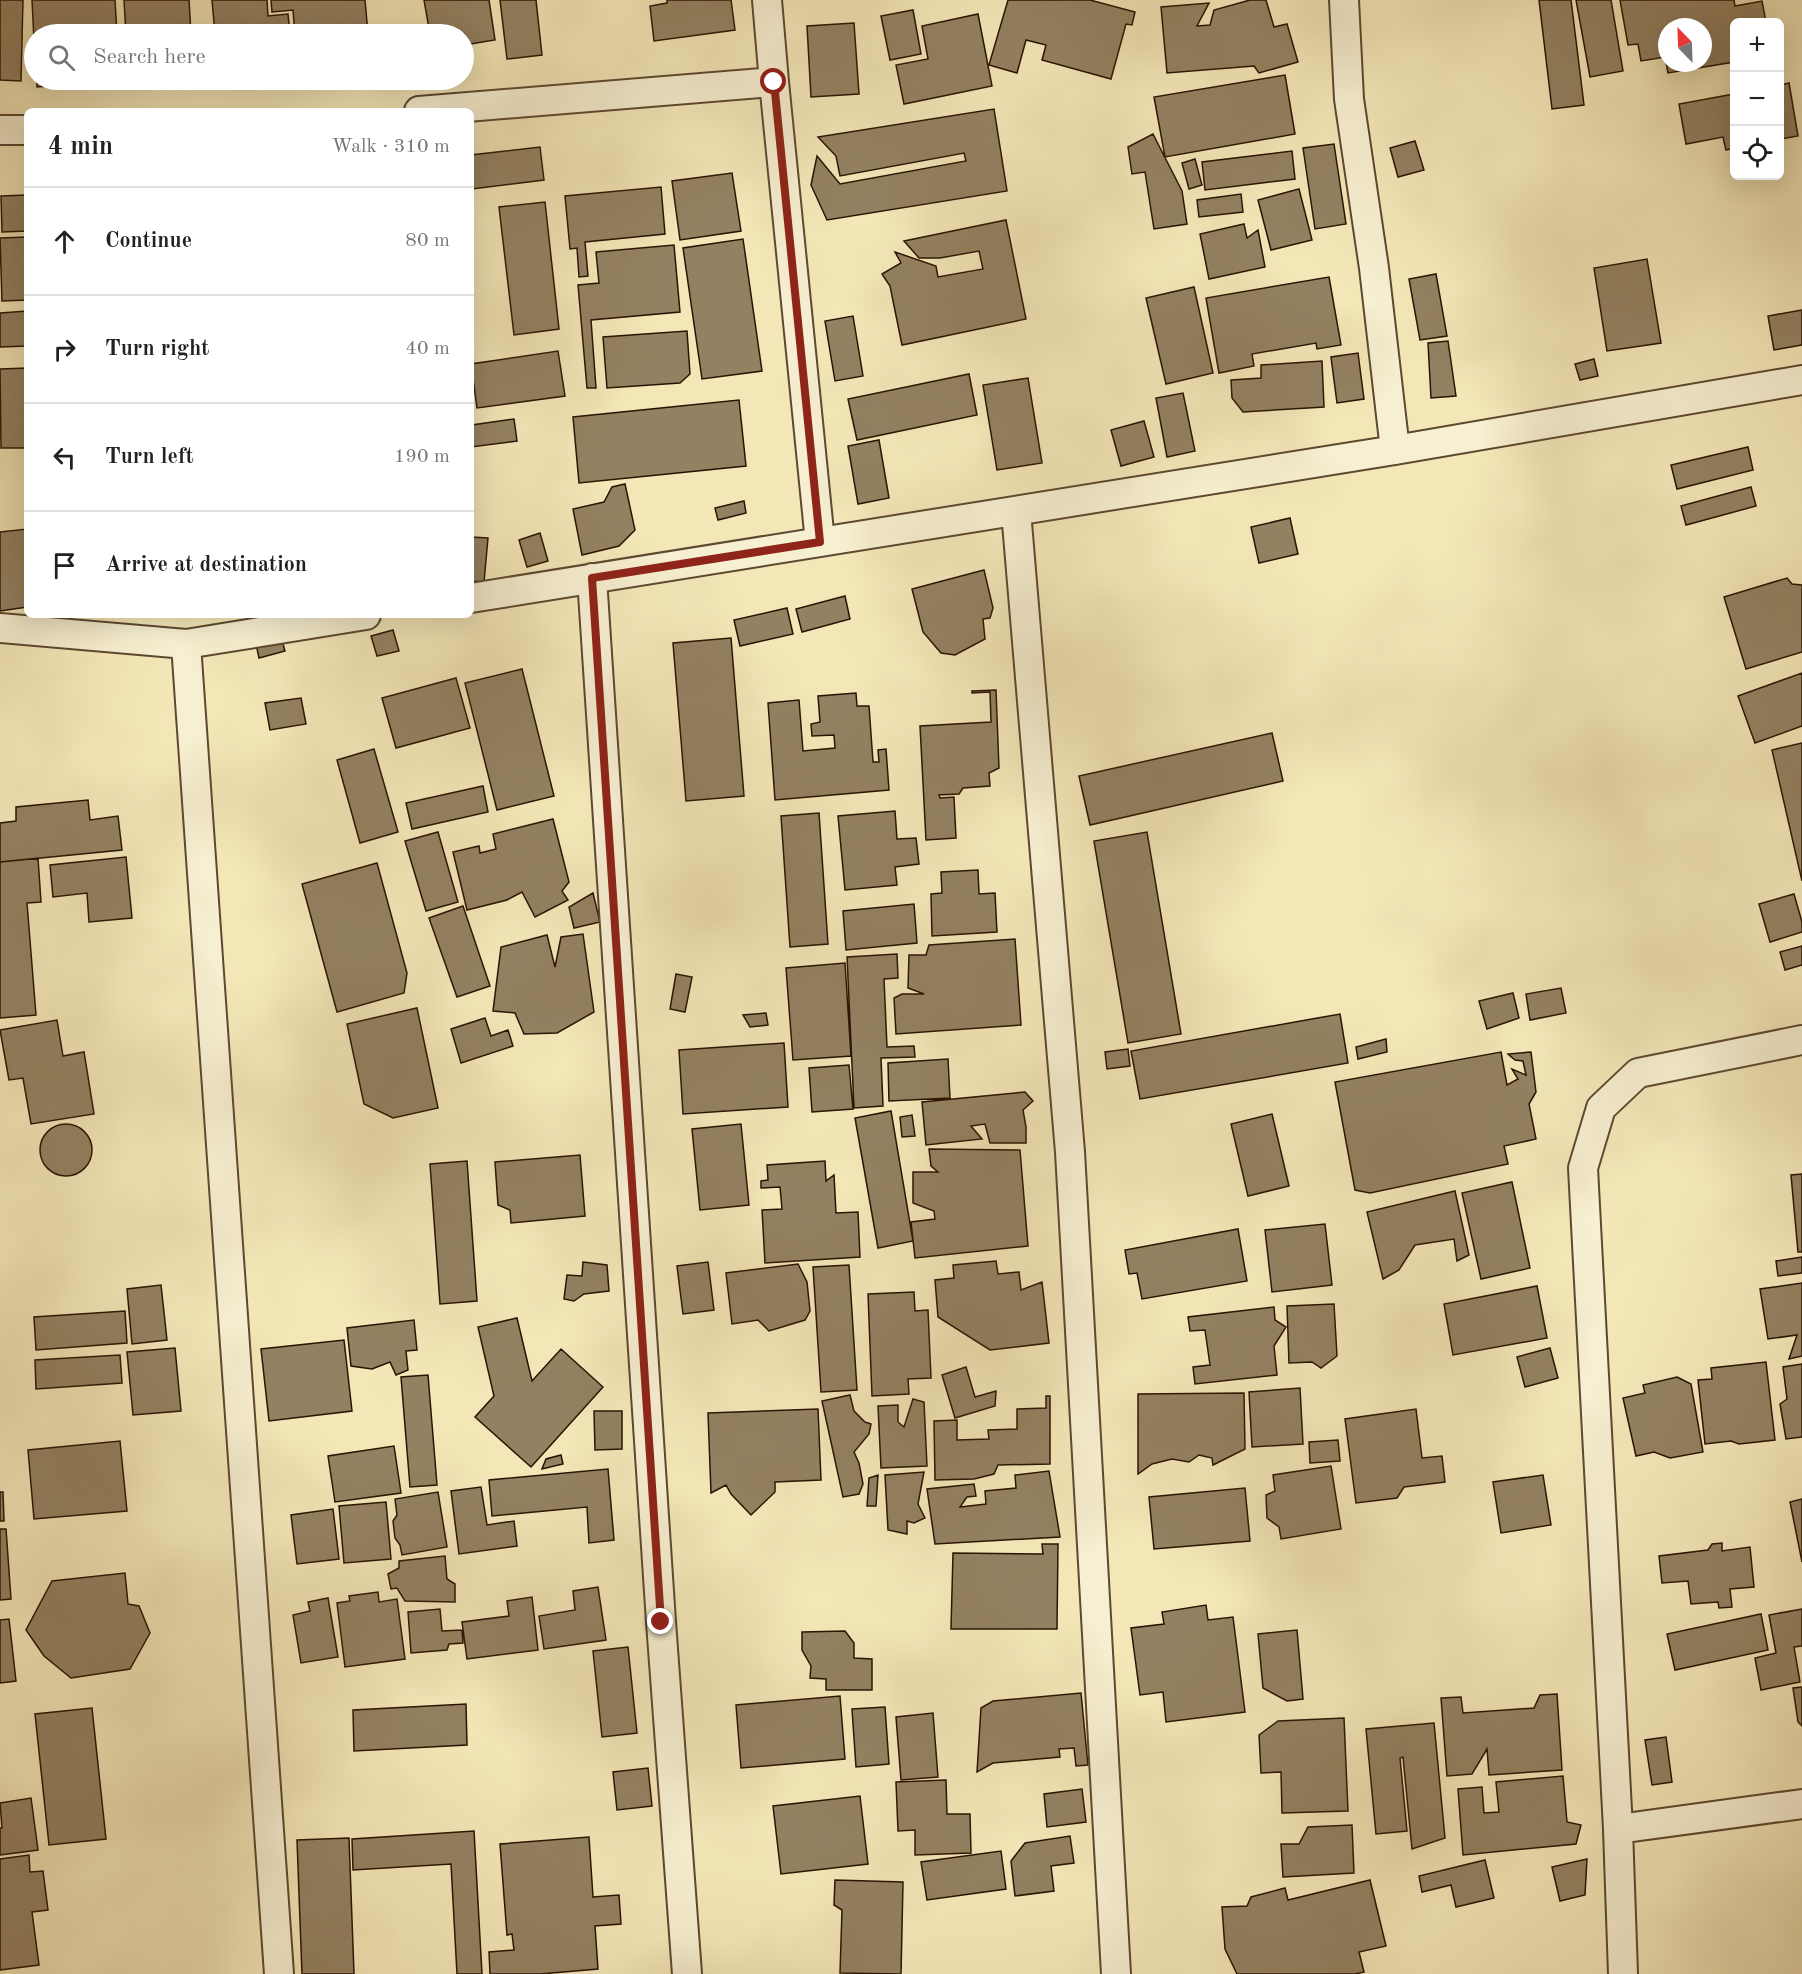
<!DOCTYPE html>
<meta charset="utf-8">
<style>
:root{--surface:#fff;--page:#f2f2f2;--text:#202124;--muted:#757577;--line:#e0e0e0}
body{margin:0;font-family:"Old Standard TT",serif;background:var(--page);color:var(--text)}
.controls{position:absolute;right:18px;top:18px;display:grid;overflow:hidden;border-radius:9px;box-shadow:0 6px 24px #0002}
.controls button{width:54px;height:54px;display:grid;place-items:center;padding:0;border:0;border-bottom:2px solid var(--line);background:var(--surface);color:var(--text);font:30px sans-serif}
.compass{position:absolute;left:1658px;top:18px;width:54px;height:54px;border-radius:50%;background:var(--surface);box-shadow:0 6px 24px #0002;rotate:337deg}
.stop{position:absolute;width:18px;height:18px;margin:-14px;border:4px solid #8f2418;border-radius:50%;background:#fff}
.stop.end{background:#8f2418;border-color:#fff;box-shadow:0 2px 6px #0008}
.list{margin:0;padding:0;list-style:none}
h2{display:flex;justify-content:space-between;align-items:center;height:78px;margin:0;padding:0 24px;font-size:26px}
h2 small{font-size:20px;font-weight:400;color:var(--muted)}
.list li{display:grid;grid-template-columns:39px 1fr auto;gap:18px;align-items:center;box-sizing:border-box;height:108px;padding:0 24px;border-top:2px solid var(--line)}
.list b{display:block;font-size:22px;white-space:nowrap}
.list em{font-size:20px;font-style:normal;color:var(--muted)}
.icon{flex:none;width:33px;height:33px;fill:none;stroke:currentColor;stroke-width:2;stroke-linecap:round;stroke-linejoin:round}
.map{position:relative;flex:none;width:1802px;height:1974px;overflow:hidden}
.search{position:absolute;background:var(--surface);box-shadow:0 6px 24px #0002;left:24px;top:24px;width:450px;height:66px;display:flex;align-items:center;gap:15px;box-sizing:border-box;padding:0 21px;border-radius:33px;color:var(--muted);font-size:22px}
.panel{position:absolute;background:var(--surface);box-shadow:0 6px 24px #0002;left:24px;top:108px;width:450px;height:510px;border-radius:9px}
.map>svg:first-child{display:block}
</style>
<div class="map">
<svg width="1802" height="1974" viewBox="0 0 1802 1974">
<rect width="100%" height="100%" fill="#f3e7b8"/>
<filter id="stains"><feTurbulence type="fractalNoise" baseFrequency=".00333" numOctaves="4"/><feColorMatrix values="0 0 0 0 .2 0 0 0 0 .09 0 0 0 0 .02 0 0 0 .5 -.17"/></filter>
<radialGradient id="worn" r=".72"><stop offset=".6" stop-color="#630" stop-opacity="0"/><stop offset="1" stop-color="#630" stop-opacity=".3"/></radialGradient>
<!-- building -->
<path fill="#938161" stroke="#2b1303" stroke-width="1.5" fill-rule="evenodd" d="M0,0H23L21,81L0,80Z
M32,0H115L117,34H34V40Z
M124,0H189L191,34H126Z
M212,0H267L268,16L288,14L290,34H215Z
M271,0H365L368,34H295L293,10L272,12Z
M424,0H489L495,40L464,45V34H430Z
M500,0H536L542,55L507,59Z
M667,0H731L735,30L654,41L650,6L667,3Z
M1008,0H1090L1135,12L1132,25L1126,24L1111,79L1042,60L1046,45L1026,40L1017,73L989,65Z
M1250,0H1266L1274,27L1287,24L1298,62L1259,73L1254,66L1167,73L1161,7L1209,3L1197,26L1210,25L1214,10Z
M1539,0H1571L1584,105L1552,109Z
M1576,0H1611L1623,71L1590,77Z
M1620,0H1734L1735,6L1762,1L1766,22H1734V62L1668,73L1665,57L1641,61L1638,44L1628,45ZM1667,27H1703V63H1667Z
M913,10L921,54L890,60L881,16Z
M978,14L992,86L904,104L896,65L928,59L922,26Z
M854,23L859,94L811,97L807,26Z
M1285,75L1295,134L1165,157L1154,97Z
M37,80H120V81L37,87Z
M129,80H194V83L130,87Z
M1789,83L1798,136L1780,139V85Z
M1734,94V148L1726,150L1723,137L1686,144L1679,104Z
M994,109L1007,191L827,220L811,185L817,156L840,184L966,161L964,153L840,176L836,156L818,137Z
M1153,134L1182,191L1187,224L1154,229L1145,172L1132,174L1128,147Z
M1415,141L1424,170L1398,177L1390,148Z
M1334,144L1346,224L1315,229L1303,148Z
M540,147L544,180L472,189L471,155Z
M1292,151L1295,179L1205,190L1202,162Z
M1195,159L1202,185L1189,189L1182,163Z
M732,173L741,231L680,240L672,181Z
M661,187L665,234L585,242L588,276L579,277L577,248L570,249L565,196Z
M1299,189L1312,240L1271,250L1258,200Z
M1241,194L1243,212L1199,217L1197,200Z
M27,195V231L2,232L1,196Z
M545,202L559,329L514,335L499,207Z
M1006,220L1026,319L902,345L890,286L882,274L901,263L895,252L936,266L938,277L983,269L979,251L940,258H919L904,241Z
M1244,224L1247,238L1258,230L1265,267L1209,279L1200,234Z
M27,237V300L2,301L0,238Z
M743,239L762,371L702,379L683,248Z
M674,245L680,312L591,320L596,388H587L578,285L599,283L596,252Z
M1647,259L1661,343L1607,351L1594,268Z
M1436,274L1447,336L1420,340L1409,279Z
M1329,277L1341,345L1317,349L1316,343L1252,354L1254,366L1219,373L1206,298Z
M1194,287L1213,373L1166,384L1146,298Z
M1802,310V345L1774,350L1768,316Z
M27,311V346L0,347V313Z
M853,316L863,376L835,381L825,321Z
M687,331L690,374L680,383L607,388L603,337Z
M1448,341L1456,396L1431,398L1428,343Z
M558,351L565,396L477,408L471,364Z
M1358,353L1364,399L1337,403L1331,357Z
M1594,359L1598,376L1580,380L1575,364Z
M1322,361L1324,407L1243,412L1232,398L1231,380L1261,378V365Z
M27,368V448H1L0,369Z
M969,374L977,415L857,440L848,399Z
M1028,378L1042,463L997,470L983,385Z
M1183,393L1195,451L1167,457L1156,398Z
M739,400L746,466L579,483L573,417Z
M514,419L517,441L471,447L472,425Z
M1144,421L1154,457L1121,466L1111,430Z
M879,440L889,498L858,504L848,446Z
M1748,447L1753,470L1677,489L1671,465Z
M625,484L635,530L619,546L582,555L573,509L604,502L612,487Z
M1751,487L1756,506L1686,525L1681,506Z
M744,501L746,513L718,520L715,508Z
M1290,518L1298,554L1259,563L1251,527Z
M27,529V607L0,611V532Z
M540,533L548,561L527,567L519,540Z
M471,537L488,538L484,582L471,581Z
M984,570L993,608L990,618L983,619L985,639L955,655L941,653L923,632L912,589Z
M1787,578L1792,584L1802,585V652L1746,669L1724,597Z
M845,596L850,619L802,632L796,609Z
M787,608L793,634L740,646L734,620Z
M393,630L399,651L377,656L371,636Z
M281,637L285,651L259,658L256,644Z
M731,638L744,796L686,801L673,643Z
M522,669L554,796L497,810L465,683Z
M1802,673V726L1755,743L1738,696Z
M456,678L470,728L396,748L382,698Z
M996,690L999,768L989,773L990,786L963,788L959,794L939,795L940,798L954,797L956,838L926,840L920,726L991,722L990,692L972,693V691Z
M856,693L857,706H869L873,762H879L878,750L886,749L889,790L775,800L768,703L799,700L803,751L835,748L834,735L812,736L811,724L820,722L818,696Z
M301,698L306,724L270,730L265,703Z
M1272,733L1283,781L1090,825L1079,776Z
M1802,743V881L1772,750Z
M374,749L398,832L360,843L337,760Z
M483,786L488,812L412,829L406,803Z
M88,800L90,820L118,816L122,850L0,862V823L16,821V807Z
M895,811L897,839L916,838L919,864L895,867L897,885L845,890L838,816Z
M819,813L828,944L790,947L781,816Z
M553,819L569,882L562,891L568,900L535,917L522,892L507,900L467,910L453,852L479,846L480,853L496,849L493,834Z
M438,832L458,902L426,911L405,841Z
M1147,832L1181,1034L1128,1043L1094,841Z
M126,857L132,918L89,922L87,893L53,897L50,865Z
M38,858L41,902L27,903L36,1015L0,1018V862Z
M377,863L407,973L404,993L337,1012L302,884Z
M978,870L979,894L995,893L997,932L932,936L931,894L942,893L941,872Z
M593,893L600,922L574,928L569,907Z
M1794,894L1802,922V932L1770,942L1759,904Z
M914,904L917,943L846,950L843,911Z
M463,906L490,986L457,997L429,918Z
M583,934L594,1012L557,1033L524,1034L515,1013L493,1011L501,947L547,935L555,967L561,937Z
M1015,939L1021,1025L896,1034L894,998L902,994H924L908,988L909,955H926L929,945Z
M1802,946V965L1785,970L1780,952Z
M897,954L898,978L884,979L887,1047L914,1046L915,1057L881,1058L883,1106L854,1108L847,957Z
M845,963L851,1056L793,1060L786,968Z
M676,974L692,977L685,1012L670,1009Z
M1561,988L1566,1013L1530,1020L1526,994Z
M1513,993L1519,1018L1487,1029L1479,1001Z
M417,1008L438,1108L393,1118L364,1104L347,1024Z
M766,1013L768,1025L750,1027L743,1015Z
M1340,1014L1348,1063L1140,1099L1131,1051Z
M485,1018L491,1036L508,1030L513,1046L461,1063L451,1029Z
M57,1020L63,1056L84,1052L94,1114L31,1124L23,1078L9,1080L0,1030Z
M1386,1039L1387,1052L1358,1059L1356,1047Z
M784,1043L788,1107L683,1114L679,1050Z
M1128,1049L1130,1066L1107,1069L1105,1052Z
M1501,1052L1507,1085L1518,1079L1512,1069L1526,1075L1523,1061L1515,1060L1508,1054L1531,1052L1536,1092L1529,1104L1536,1139L1504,1146L1508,1164L1370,1193L1355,1190L1335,1082Z
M948,1059L950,1098L889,1101L888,1063Z
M849,1065L853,1109L812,1112L809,1068Z
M1025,1092L1033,1101L1023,1110L1026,1127V1143H990L985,1124L971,1126L982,1139L926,1145L922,1102Z
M891,1111L913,1241L878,1248L855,1118Z
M1272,1114L1289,1186L1248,1196L1231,1124Z
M912,1115L915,1136L902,1137L900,1117Z
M40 1150a26 26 0 1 1 52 0a26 26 0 1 1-52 0Z
M741,1124L749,1205L700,1210L692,1129Z
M929,1149L1020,1150L1028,1246L915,1258L911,1222L935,1219L934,1211L913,1203V1172H938L931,1166Z
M580,1155L585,1216L511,1223L510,1210L498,1205L495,1162Z
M467,1161L477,1301L440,1304L430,1164Z
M825,1161L826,1181L834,1175L836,1213L858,1212L860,1257L765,1263L762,1210L782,1209L780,1187L761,1188V1181L768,1180L767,1165Z
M1802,1174V1252H1798L1791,1175Z
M1512,1182L1530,1268L1481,1279L1462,1193Z
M1455,1191L1469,1255L1457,1261L1454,1239L1415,1245L1399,1270L1383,1279L1367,1212Z
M1325,1224L1332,1285L1272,1292L1265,1230Z
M1238,1229L1247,1281L1142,1299L1137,1273L1129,1274L1125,1250Z
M1802,1257V1273L1778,1276L1776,1261Z
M996,1261L998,1274L1019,1272L1021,1290L1042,1282L1049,1343L990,1350L938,1317L935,1280L954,1278L953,1265Z
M583,1262L607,1265L609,1291L584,1294L574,1301L564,1299L567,1275L582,1276Z
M708,1262L714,1310L683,1314L677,1266Z
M798,1264L807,1282L810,1311L805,1320L769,1331L758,1320L732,1324L726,1273Z
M849,1265L857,1390L821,1392L813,1267Z
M1802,1283V1356L1789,1359L1797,1335L1768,1339L1760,1289Z
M161,1285L167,1340L132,1344L127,1289Z
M1537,1286L1547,1338L1453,1355L1444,1304Z
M914,1292L915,1311L928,1310L931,1378L908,1379L909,1394L872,1396L868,1294Z
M1334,1304L1337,1356L1321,1368L1312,1362L1289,1363L1287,1306Z
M1274,1307L1275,1320L1286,1327L1274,1346L1277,1375L1195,1384L1193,1367L1210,1365L1205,1330L1190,1331L1188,1317Z
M125,1311L127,1343L36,1350L34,1317Z
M517,1318L532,1381L561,1349L603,1387L531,1467L475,1417L494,1396L478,1327Z
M414,1320L417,1350L406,1351L408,1370L396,1375L390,1362L372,1369L351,1366L347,1328Z
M344,1340L352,1411L269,1421L261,1349Z
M175,1348L181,1411L133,1415L127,1352Z
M1550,1348L1558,1378L1525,1387L1517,1357Z
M120,1355L122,1383L36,1389L35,1360Z
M1766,1362L1775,1440L1739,1444L1731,1441L1705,1444L1698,1380L1712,1379L1711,1368Z
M1802,1364V1437L1786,1439L1780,1404L1787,1399L1783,1367Z
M966,1367L975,1397L996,1391L995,1406L955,1418L942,1375Z
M428,1375L437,1485L410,1487L401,1377Z
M1677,1377L1691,1384L1703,1452L1670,1458L1654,1452L1636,1456L1623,1398L1645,1393L1643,1385Z
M1300,1388L1303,1444L1252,1447L1249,1392Z
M1244,1393L1245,1449L1213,1465L1212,1458L1199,1455L1189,1462L1172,1459L1152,1464L1138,1474V1394Z
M850,1395L854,1411L865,1422L871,1424L869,1434L854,1452L859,1463L863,1484L859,1494L843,1497L822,1401Z
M1046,1396H1050V1464L998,1465L994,1474L974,1479L935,1480L934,1421L957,1420V1440L989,1439L988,1430L1017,1429V1409L1046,1408Z
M913,1399L924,1402L927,1466L881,1468L878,1406L898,1405V1422L904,1427Z
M818,1409L821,1480L775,1482V1492L751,1515L731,1494L726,1485L711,1493L708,1413Z
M1416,1409L1422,1458L1442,1456L1445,1482L1404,1487L1397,1498L1356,1503L1345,1419Z
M594,1411H622V1449L595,1450Z
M1338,1440L1340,1461L1310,1463L1309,1442Z
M120,1441L127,1511L34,1519L28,1450Z
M394,1446L401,1493L335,1502L328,1456Z
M561,1455L563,1464L542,1469L546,1459Z
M1331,1466L1341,1529L1281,1539L1279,1527L1267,1518L1266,1495L1275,1491L1273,1475Z
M608,1469L614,1540L589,1543L587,1507L492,1516L489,1480Z
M1049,1471L1060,1537L935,1544L927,1489L974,1484L976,1496L967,1497L960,1507L986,1504L985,1491L1016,1488L1015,1475Z
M924,1472L918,1504L925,1518L914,1523L907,1521V1534L888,1530L885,1475Z
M878,1475L876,1506H867L869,1478Z
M1543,1475L1551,1525L1501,1533L1493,1482Z
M481,1487L487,1525L514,1521L517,1546L459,1554L451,1491Z
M1245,1488L1250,1541L1154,1549L1149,1497Z
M0,1492H3L4,1521H0Z
M438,1492L447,1547L402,1555L400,1545L395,1538L393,1521L397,1515L395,1499Z
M1802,1499V1562L1790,1502Z
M386,1502L391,1559L344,1563L339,1506Z
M333,1509L339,1559L297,1564L291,1515Z
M0,1529H6L11,1599L0,1600Z
M1722,1543V1551L1750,1547L1754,1587L1730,1589L1732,1607L1719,1608L1718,1602L1691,1604L1688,1581L1662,1583L1659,1556L1708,1550L1712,1544Z
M1042,1544H1058L1057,1629H951L953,1553L1043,1554Z
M445,1556L447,1579L455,1584V1602L405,1601L397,1588L391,1589L388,1574L399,1568V1561Z
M125,1573L128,1604L139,1606L150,1633L130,1669L71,1678L44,1656L26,1630L52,1581Z
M598,1587L606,1640L544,1649L539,1616L575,1610L573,1591Z
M378,1592L379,1602L397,1599L405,1659L345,1667L337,1603L350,1601L349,1596Z
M532,1597L538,1650L467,1659L462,1622L509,1616L507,1601Z
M328,1598L338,1657L301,1663L293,1615L310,1611L308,1602Z
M1206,1605L1208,1620L1233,1617L1245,1712L1166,1722L1163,1692L1140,1695L1131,1628L1164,1624L1162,1612Z
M440,1609L442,1631L462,1630L463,1643L449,1644L447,1650L411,1653L408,1612Z
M1802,1609V1646L1794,1647L1800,1682L1761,1690L1755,1658L1776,1653L1769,1615Z
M1761,1614L1768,1650L1675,1670L1667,1634Z
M9,1619L16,1681L0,1683V1620Z
M1297,1630L1303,1699L1287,1701L1263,1688L1258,1634Z
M845,1631L854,1643V1658L872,1659V1690H826V1679L810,1678L811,1666L802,1650V1632Z
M628,1647L637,1733L602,1737L593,1651Z
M1802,1687V1726L1798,1722L1793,1688Z
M1081,1693L1088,1765L1076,1766L1074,1748L1059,1749L1060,1757L993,1763L977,1772L981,1708L993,1701Z
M1557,1694L1562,1770L1489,1775L1487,1749L1472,1774L1447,1776L1441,1698L1461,1697L1463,1713L1534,1708L1540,1695Z
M840,1696L845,1759L741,1768L736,1705Z
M466,1704L467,1745L354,1751L353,1710Z
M885,1707L889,1764L856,1767L852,1709Z
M92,1708L106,1839L49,1845L35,1714Z
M933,1713L938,1777L901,1780L896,1717Z
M1344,1718L1348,1811L1282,1813L1281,1772L1261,1773L1259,1735L1278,1721Z
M1434,1723L1445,1838L1412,1849L1403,1757L1400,1758L1407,1831L1376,1834L1366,1729Z
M1666,1737L1672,1782L1652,1785L1645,1740Z
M648,1768L652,1806L617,1810L613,1772Z
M1563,1776L1567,1822L1581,1825L1576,1844L1463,1855L1458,1789L1482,1787L1484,1813L1499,1812L1496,1782Z
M946,1780L947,1814H970L971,1853L915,1855V1830L898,1831L896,1782Z
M1082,1789L1086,1822L1047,1827L1044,1794Z
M860,1796L868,1864L781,1874L773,1806Z
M31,1798L38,1850L0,1855V1828H2L0,1803Z
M1352,1825L1354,1873L1283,1877L1281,1844H1299L1308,1827Z
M474,1831L482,1974H457L451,1864L353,1870L352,1839Z
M1070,1836L1074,1863L1051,1866L1054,1891L1015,1896L1011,1861L1025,1843Z
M589,1837L593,1897L619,1895L621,1924L595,1926L598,1969L540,1974H490L489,1952L514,1950L512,1934L507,1935L500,1844Z
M349,1838L354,1974H302L297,1840Z
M1001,1851L1006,1889L927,1900L921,1862Z
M29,1855L30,1872L43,1871L48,1910L32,1912L39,1965L0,1970V1859Z
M1587,1859L1585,1895L1560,1901L1552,1867Z
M1485,1860L1494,1898L1456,1907L1451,1885L1422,1892L1419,1876Z
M835,1880L903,1882L901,1974L840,1973L842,1910L834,1905Z
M1370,1880L1386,1946L1359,1952L1364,1972L1355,1974H1237L1225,1949L1222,1907L1247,1906L1251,1897L1285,1888L1288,1900Z"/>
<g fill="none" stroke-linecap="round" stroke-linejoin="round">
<!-- minor casing -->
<g stroke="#5d4830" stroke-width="32">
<path id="minor" d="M767,0L774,82L820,542
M1344,0L1349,99L1374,268L1395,450
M419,111L774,82
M0,130H27
M1016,511L1070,1152L1116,1974
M592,578L661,1622L687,1974
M471,598L1395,450L1802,380
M0,628L186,644L366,615
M186,644L279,1974
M1618,1829L1802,1804
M1623,1974L1618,1829L1583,1168L1601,1108L1638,1073L1802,1040"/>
</g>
<!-- minor -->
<use href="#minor" stroke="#f7efd1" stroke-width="28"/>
</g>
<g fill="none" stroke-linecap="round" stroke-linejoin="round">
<!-- route -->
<path stroke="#8f2418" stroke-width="8" d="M661,1622L592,578L820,542L774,82"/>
</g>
<rect width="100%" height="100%" filter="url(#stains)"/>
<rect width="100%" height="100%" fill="url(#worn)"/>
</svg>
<div class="controls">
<button>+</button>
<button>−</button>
<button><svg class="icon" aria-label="locate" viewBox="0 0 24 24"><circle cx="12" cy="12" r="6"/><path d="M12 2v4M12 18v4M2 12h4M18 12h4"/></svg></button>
</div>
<svg class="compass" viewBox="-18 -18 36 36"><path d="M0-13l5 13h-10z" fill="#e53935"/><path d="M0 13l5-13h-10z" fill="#757577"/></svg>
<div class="stop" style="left:774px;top:82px"></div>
<div class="stop end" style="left:661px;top:1622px"></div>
<div class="search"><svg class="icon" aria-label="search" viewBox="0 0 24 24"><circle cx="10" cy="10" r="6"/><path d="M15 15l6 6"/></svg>Search here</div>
<section class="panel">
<h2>4 min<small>Walk · 310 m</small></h2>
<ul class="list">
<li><svg class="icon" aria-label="ahead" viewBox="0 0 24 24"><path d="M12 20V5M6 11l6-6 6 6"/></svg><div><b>Continue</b></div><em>80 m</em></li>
<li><svg class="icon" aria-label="right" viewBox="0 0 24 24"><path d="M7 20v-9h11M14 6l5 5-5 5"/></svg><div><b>Turn right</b></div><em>40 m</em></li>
<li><svg class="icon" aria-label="left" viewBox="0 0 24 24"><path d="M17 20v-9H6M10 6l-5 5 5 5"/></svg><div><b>Turn left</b></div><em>190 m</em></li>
<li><svg class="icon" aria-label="arrive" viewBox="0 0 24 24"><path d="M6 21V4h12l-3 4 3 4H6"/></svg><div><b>Arrive at destination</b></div></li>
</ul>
</section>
</div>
